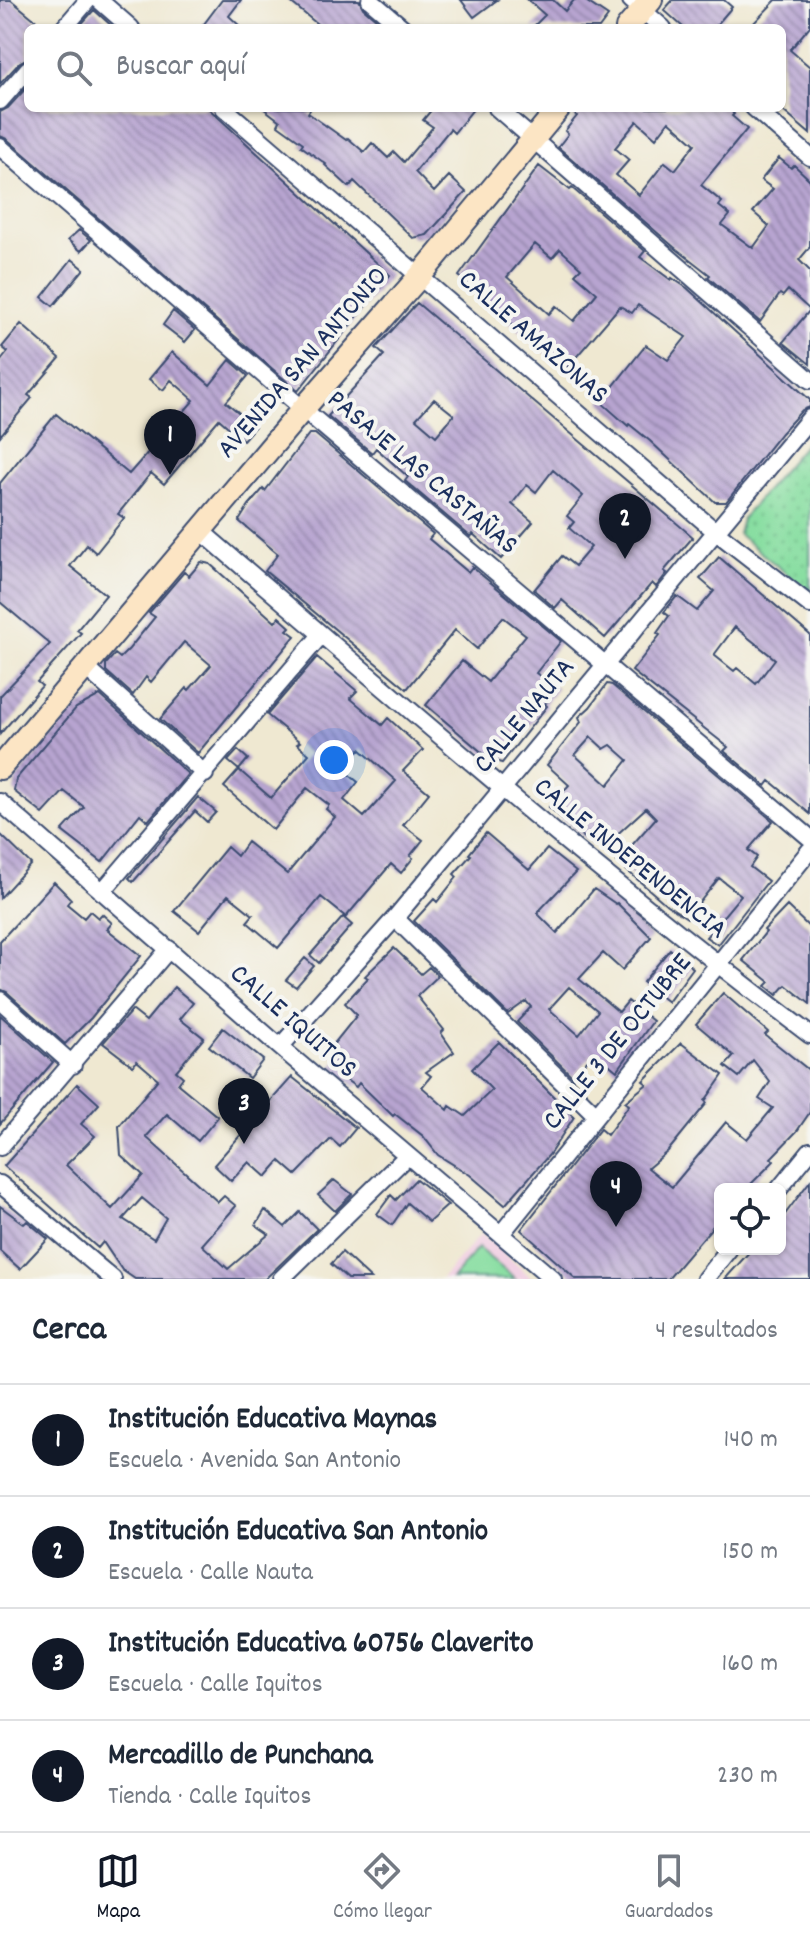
<!DOCTYPE html>
<html lang="es">
<meta charset="utf-8">
<style>
:root{--surface:#fff;--page:#f6f6f7;--text:#1f2937;--muted:#747a83;--line:#e0e1e3;--accent:#111827}
body{margin:0;font-family:Dekko,sans-serif;background:var(--page);color:var(--text)}
.controls{position:absolute;right:24px;bottom:24px;display:grid;overflow:hidden;border-radius:12px;box-shadow:0 2px 6px #0004}
.controls button{width:72px;height:72px;display:grid;place-items:center;padding:0;border:0;border-bottom:2px solid var(--line);background:var(--surface);color:var(--text);font:40px sans-serif}
.you{position:absolute;left:334px;top:760px;width:28px;height:28px;margin:-20px;border:6px solid #fff;border-radius:50%;background:#1a73e8;box-shadow:0 0 0 12px #1a73e833}
.badge{display:grid;place-items:center;width:52px;height:52px;border-radius:50%;background:var(--accent);color:#fff;font-size:26px;font-weight:700}
.pin{position:absolute;translate:-50% -66px;filter:drop-shadow(0 2px 4px #0008)}
.pin::after{content:'';position:absolute;top:42px;width:28px;height:24px;background:inherit;clip-path:polygon(0 0,100% 0,50% 100%)}
.list{margin:0;padding:0;list-style:none}
h2{display:flex;justify-content:space-between;align-items:center;height:104px;margin:0;padding:0 32px;font-size:34px}
h2 small{font-size:26px;font-weight:400;color:var(--muted)}
.list li{display:grid;grid-template-columns:52px 1fr auto;gap:24px;align-items:center;box-sizing:border-box;height:112px;padding:0 32px;border-top:2px solid var(--line)}
.list b{display:block;font-size:30px;white-space:nowrap}
.list p{margin:0;font-size:26px;white-space:nowrap;color:var(--muted)}
.list em{font-size:26px;font-style:normal;color:var(--muted)}
.icon{flex:none;width:44px;height:44px;fill:none;stroke:currentColor;stroke-width:2;stroke-linecap:round;stroke-linejoin:round}
.map{position:relative;flex:none;width:810px;height:1279px;overflow:hidden}
.search{position:absolute;background:var(--surface);box-shadow:0 2px 6px #0004;left:24px;right:24px;top:24px;height:88px;display:flex;align-items:center;gap:20px;box-sizing:border-box;padding:0 28px;border-radius:12px;color:var(--muted);font-size:30px}
.sheet{height:552px;background:var(--surface)}
nav{display:flex;justify-content:space-around;align-items:center;box-sizing:border-box;height:112px;border-top:2px solid var(--line);background:var(--surface);font-size:22px;color:var(--muted)}
nav a{display:grid;justify-items:center;gap:4px}
nav .on{color:var(--accent)}
.map>svg:first-child{display:block}
</style>
<div class="map">
<svg width="810" height="1279" viewBox="0 0 810 1279">
<defs>
<pattern id="green-dots" width="8" height="8" patternUnits="userSpaceOnUse" patternTransform="scale(2)"><rect width="8" height="8" fill="#88dea1"/><path d="M2 2h.1M6 6h.1" fill="none" stroke="#75bf8d" stroke-width="1.8" stroke-linecap="round"/></pattern>
<pattern id="building-back-hatch" width="6" height="6" patternUnits="userSpaceOnUse" patternTransform="scale(2)"><rect width="6" height="6" fill="#b7a4d0"/><path d="M-1 5l2 2M0 0l6 6M5-1l2 2" fill="none" stroke="#9486ac"/></pattern>
</defs>
<rect width="100%" height="100%" fill="#f6f6f2"/>
<filter id="ink" filterUnits="userSpaceOnUse"><feTurbulence type="fractalNoise" baseFrequency=".0125" numOctaves="2"/><feDisplacementMap in="SourceGraphic" scale="16" xChannelSelector="R" yChannelSelector="G"/><feConvolveMatrix kernelMatrix="1 2 1 2 8 2 1 2 1" color-interpolation-filters="sRGB"/></filter>
<filter id="wash" filterUnits="userSpaceOnUse"><feTurbulence type="fractalNoise" baseFrequency=".006" numOctaves="4" result="noise"/><feDisplacementMap in="SourceGraphic" scale="32" xChannelSelector="R" yChannelSelector="G"/><feGaussianBlur stdDeviation="1.8" result="paint"/><feColorMatrix in="noise" values="0 0 0 0 0 0 0 0 0 0 0 0 0 0 0 0 0 1.4 0 .05"/><feComposite in="paint" operator="in"/></filter>
<g filter="url(#wash)">
<rect width="100%" height="100%" fill="#efe8d1"/>
<!-- built -->
<path fill="#f1d0e3" d="M481,1234L533,1279H441Z"/>
<!-- green -->
<path fill="url(#green-dots)" stroke="#528680" stroke-width="2" d="M810,438V592H809L738,534L742,519Z"/>
<!-- pitch -->
<path fill="#88dea1" stroke="#528680" stroke-width="2" d="M478,1248L515,1279H452Z"/>
<g id="blocks">
<!-- building -->
<path fill="url(#building-back-hatch)" fill-rule="evenodd" d="M0,0H11L45,28H28V58L20,62L0,84Z
M222,0H241L229,16L242,28H201Z
M288,0H359L363,8L386,28H322Z
M461,0H497L474,17Z
M528,0H553L565,11L574,0H584L608,16L599,28H532L545,15Z
M673,0H724L732,7L714,28H684L664,10Z
M776,0H810V26L790,50L810,67V134L782,110V28H749Z
M94,10L114,28H78Z
M28,86V108H208L390,275L298,391L7,139L0,136V112L8,108Z
M263,108H311L308,113L346,140L348,138L364,152L372,143L388,158L394,152L404,162L433,127L423,120L433,108H474L454,133L450,129L415,172L434,192L449,176L466,192L427,235L413,238L354,181L349,187L325,165L326,164L301,146L303,143L278,125L280,121Z
M573,108H728L734,114L732,116L747,129L701,185L722,202L719,206L730,215L722,225L753,248L769,226L753,212L773,189L761,180L779,158L791,168L794,165L810,180V247L799,260L810,271V364L783,342L810,310L788,290L783,296L780,294L760,322L708,277L710,275L674,247L558,147L568,134L565,131L577,116L572,112ZM637,121L656,138L669,121L695,144L675,170L665,162L639,195L616,175L629,160L615,148Z
M539,166L570,190L572,188L645,251L640,257L671,280L672,278L687,288L810,400V407L802,410L781,433L726,502H715L650,441L629,424L628,426L601,402L646,345L668,360L686,337L638,305L632,313L620,306L566,369L527,339L459,276ZM535,244L552,258L560,249L581,268L575,274L597,293L574,321L556,306L549,314L507,277Z
M79,230L91,240L81,251L68,240Z
M72,259L84,269L53,306L42,297Z
M417,303L693,537L664,571L667,573L656,587L652,583L605,638L562,600L555,608L534,590L562,556L575,566L591,547L569,528L574,522L567,516L583,496L553,470L536,492L527,485L512,504L533,522L501,559L473,534L471,537L405,481L408,477L376,448L372,453L328,416L384,355L376,348ZM434,399L454,415L436,436L416,419Z
M173,311L195,330L185,342L163,325Z
M21,324L60,358L28,395L32,398L0,436V362L8,352L2,347Z
M172,352L210,385L230,360L248,376L226,402L255,426L243,440L219,419L164,484L151,473L118,514L124,518L96,553L87,545L70,566L106,595L77,630L81,633L37,682L42,686L0,734V696L50,644L0,602V483L56,414L129,474L194,400L171,380L163,390L149,379Z
M309,434H315L433,534L429,539L468,572L472,567L561,641L536,673L557,689L545,704L547,706L502,763L491,760L426,705L462,661L488,682L526,635L503,617L477,649L455,630L407,689L265,571L278,554L239,521L249,505L263,489L265,491Z
M719,557L810,635V814L770,781L766,786L724,751L728,747L632,671L660,635L657,633L669,616L664,612L677,596L697,611L714,591L700,579ZM735,627L775,659L756,684L737,668L734,671L714,655Z
M201,562L210,564L275,622L279,617L290,627L287,630L295,636L198,753L160,719L187,688L189,690L211,665L184,642L151,682L146,677L133,695L106,671V664L115,654L120,658L129,649L155,617L149,613L184,572L189,576Z
M317,657L357,691L350,698L382,725L388,718L423,750L403,771L429,793L403,825L423,840L410,856L413,858L401,873L391,864L346,917L321,897L278,948L247,922L253,915L228,895L199,931L174,911L227,847L237,856L247,842L287,874L335,817L326,809L329,805L307,788L273,830L224,787L239,770L271,798L309,754L297,744L300,742L267,715ZM360,749L396,781L364,817L344,800L358,782L342,769Z
M607,684L612,685L773,821L748,850L757,857L750,867L768,881L718,945L706,937L741,895L719,878L687,918L667,905L617,862L656,818L646,808L601,849L582,836L549,807L569,785L547,765L581,722L579,717L590,707ZM591,737L604,749L611,745L628,760L608,785L575,755Z
M100,695L188,774L148,821L140,814L102,862L62,831L84,807L64,791L43,814L14,791L16,779L76,708Z
M238,750L248,759L239,770L228,761Z
M198,797L216,812L207,822L195,811L133,882L129,878Z
M486,833L529,870L547,849L576,872L537,913L557,933L594,889L616,904L617,903L651,937L622,970L603,953L579,979L619,1012L628,1001L653,1021L617,1071L594,1052L573,1077L517,1022L531,1007L526,1001L508,1014L414,921L434,899L437,902L457,877L454,874L471,855L469,854ZM569,987L598,1011L579,1035L549,1009Z
M0,834L31,864L0,898Z
M54,882L71,899L67,904L84,918L90,911L98,918L102,914L112,923L107,929L141,956L91,1018L65,1044L7,992L0,989V941Z
M787,906L810,928V1004L786,985L777,995L766,986L770,982L743,960L766,932L764,930Z
M343,917L352,925L319,963L310,955Z
M394,948L421,974L429,967L438,976L417,996L444,1030L441,1033L454,1052L426,1072L431,1076L422,1087L448,1110L450,1106L465,1116L492,1090L472,1069L499,1042L574,1117L549,1155L505,1205L470,1175L438,1155L423,1136L395,1114L393,1116L359,1083L356,1087L331,1069L338,1059L328,1051L357,1015L345,1003L368,978L365,976Z
M670,949L693,968L668,1002L643,982Z
M305,958L314,966L296,987L286,980Z
M174,987L193,1003L180,1019L204,1038L176,1071L183,1077L178,1084L218,1117L198,1141L167,1114L146,1137L218,1202L224,1196L236,1206L202,1245L228,1269L269,1234L256,1225L265,1210L285,1227L300,1212L317,1229L265,1279H135L122,1270L103,1242L98,1248L4,1166L77,1084L99,1104L81,1124L95,1136L66,1165L112,1209L143,1175L121,1155L119,1126L158,1079L137,1061L133,1066L103,1043L132,1010L146,1021ZM142,1198L166,1218L154,1239L123,1219Z
M723,993L768,1032L765,1035L810,1071V1112L797,1131L771,1158L774,1161L746,1189H720V1218L668,1279H576L521,1230L600,1129L607,1135L629,1105L625,1102L647,1084L643,1081L681,1043L723,1075L705,1101L707,1103L668,1151L648,1168L672,1187L726,1122L747,1139L773,1108L759,1099L770,1082L753,1060L739,1077L725,1066L734,1056L696,1024Z
M0,1015L53,1062L0,1124Z
M223,1028L263,1060L249,1078L209,1046Z
M292,1077L356,1128L340,1147L331,1139L296,1175L280,1161L266,1177L249,1162L231,1181L214,1165Z
M416,1179L448,1205L429,1222L407,1203L392,1225L377,1214L391,1195L396,1200Z
M334,1180L352,1194L335,1211L318,1195Z
M810,1181V1279H725L752,1249H780V1221Z
M0,1206L24,1224L27,1221L48,1239L20,1269L0,1251Z
M342,1252L371,1279H348L331,1264Z"/>
</g>
</g>
<g filter="url(#ink)">
<use href="#blocks" fill-opacity="0" stroke="#3b4b6f" stroke-width="2"/>
<g fill="none" stroke-linecap="round" stroke-linejoin="round">
<!-- street casing -->
<g stroke="#3b4b6f" stroke-width="20">
<path id="street" d="M99,0L131,28
M370,0L403,28
M631,0L663,28
M64,28L88,0
M0,101L28,69
M224,108L715,531L810,605
M497,108L810,380
M754,108L810,157
M0,147L303,409L810,838
M201,531C401,703 600,876 810,1035
M84,666L205,774
M0,802L280,1047L553,1279
M102,892L321,635
M395,918L595,1114
M0,1000L73,1065
M280,1047L395,918L810,418
M0,1147L169,949
M0,1184L113,1279
M779,1189L810,1151
M501,1234L810,850
M281,1279L407,1156
M705,1279L729,1249"/>
</g>
<!-- secondary casing -->
<g stroke="#3b4b6f" stroke-width="26">
<path id="secondary" d="M627,28L651,0
M0,768L303,409L419,277L559,108"/>
</g>
<!-- street -->
<use href="#street" stroke="#fff" stroke-width="16"/>
<!-- secondary -->
<use href="#secondary" stroke="#fce5c4" stroke-width="22"/>
</g>
</g>
<g text-anchor="middle" dominant-baseline="central" stroke-width="8" stroke-linejoin="round" paint-order="stroke">
<!-- street labels -->
<g font-size="28" fill="#1b2f5e" stroke="#f6f6f2">
<text transform="translate(532 339) rotate(41)">CALLE AMAZONAS</text>
<text transform="translate(304 364) rotate(-49)">AVENIDA SAN ANTONIO</text>
<text transform="translate(421 474) rotate(40)">PASAJE LAS CASTAÑAS</text>
<text transform="translate(526 717) rotate(-50)">CALLE NAUTA</text>
<text transform="translate(629 860) rotate(39)">CALLE INDEPENDENCIA</text>
<text transform="translate(292 1023) rotate(41)">CALLE IQUITOS</text>
<text transform="translate(619 1043) rotate(-51)">CALLE 3 DE OCTUBRE</text>
</g>
</g>
</svg>
<div class="controls">
<button><svg class="icon" aria-label="locate" viewBox="0 0 24 24"><circle cx="12" cy="12" r="6"/><path d="M12 2v4M12 18v4M2 12h4M18 12h4"/></svg></button>
</div>
<div class="you"></div>
<div class="pin badge" style="left:170px;top:475px">1</div>
<div class="pin badge" style="left:625px;top:559px">2</div>
<div class="pin badge" style="left:244px;top:1144px">3</div>
<div class="pin badge" style="left:616px;top:1227px">4</div>
<div class="search"><svg class="icon" aria-label="search" viewBox="0 0 24 24"><circle cx="10" cy="10" r="6"/><path d="M15 15l6 6"/></svg>Buscar aquí</div>
</div>
<section class="sheet">
<h2>Cerca<small>4 resultados</small></h2>
<ul class="list">
<li><span class="badge">1</span><div><b>Institución Educativa Maynas</b><p>Escuela · Avenida San Antonio</p></div><em>140 m</em></li>
<li><span class="badge">2</span><div><b>Institución Educativa San Antonio</b><p>Escuela · Calle Nauta</p></div><em>150 m</em></li>
<li><span class="badge">3</span><div><b>Institución Educativa 60756 Claverito</b><p>Escuela · Calle Iquitos</p></div><em>160 m</em></li>
<li><span class="badge">4</span><div><b>Mercadillo de Punchana</b><p>Tienda · Calle Iquitos</p></div><em>230 m</em></li>
</ul>
</section>
<nav>
<a class="on"><svg class="icon" aria-label="map" viewBox="0 0 24 24"><path d="M3 6l6-2 6 2 6-2v14l-6 2-6-2-6 2zM9 4v14M15 6v14"/></svg>Mapa</a>
<a><svg class="icon" aria-label="directions" viewBox="0 0 24 24"><path d="M12 3l9 9-9 9-9-9zM9 14v-3h6M13 9l2 2-2 2"/></svg>Cómo llegar</a>
<a><svg class="icon" aria-label="saved" viewBox="0 0 24 24"><path d="M7 4h10v16l-5-4-5 4z"/></svg>Guardados</a>
</nav>
